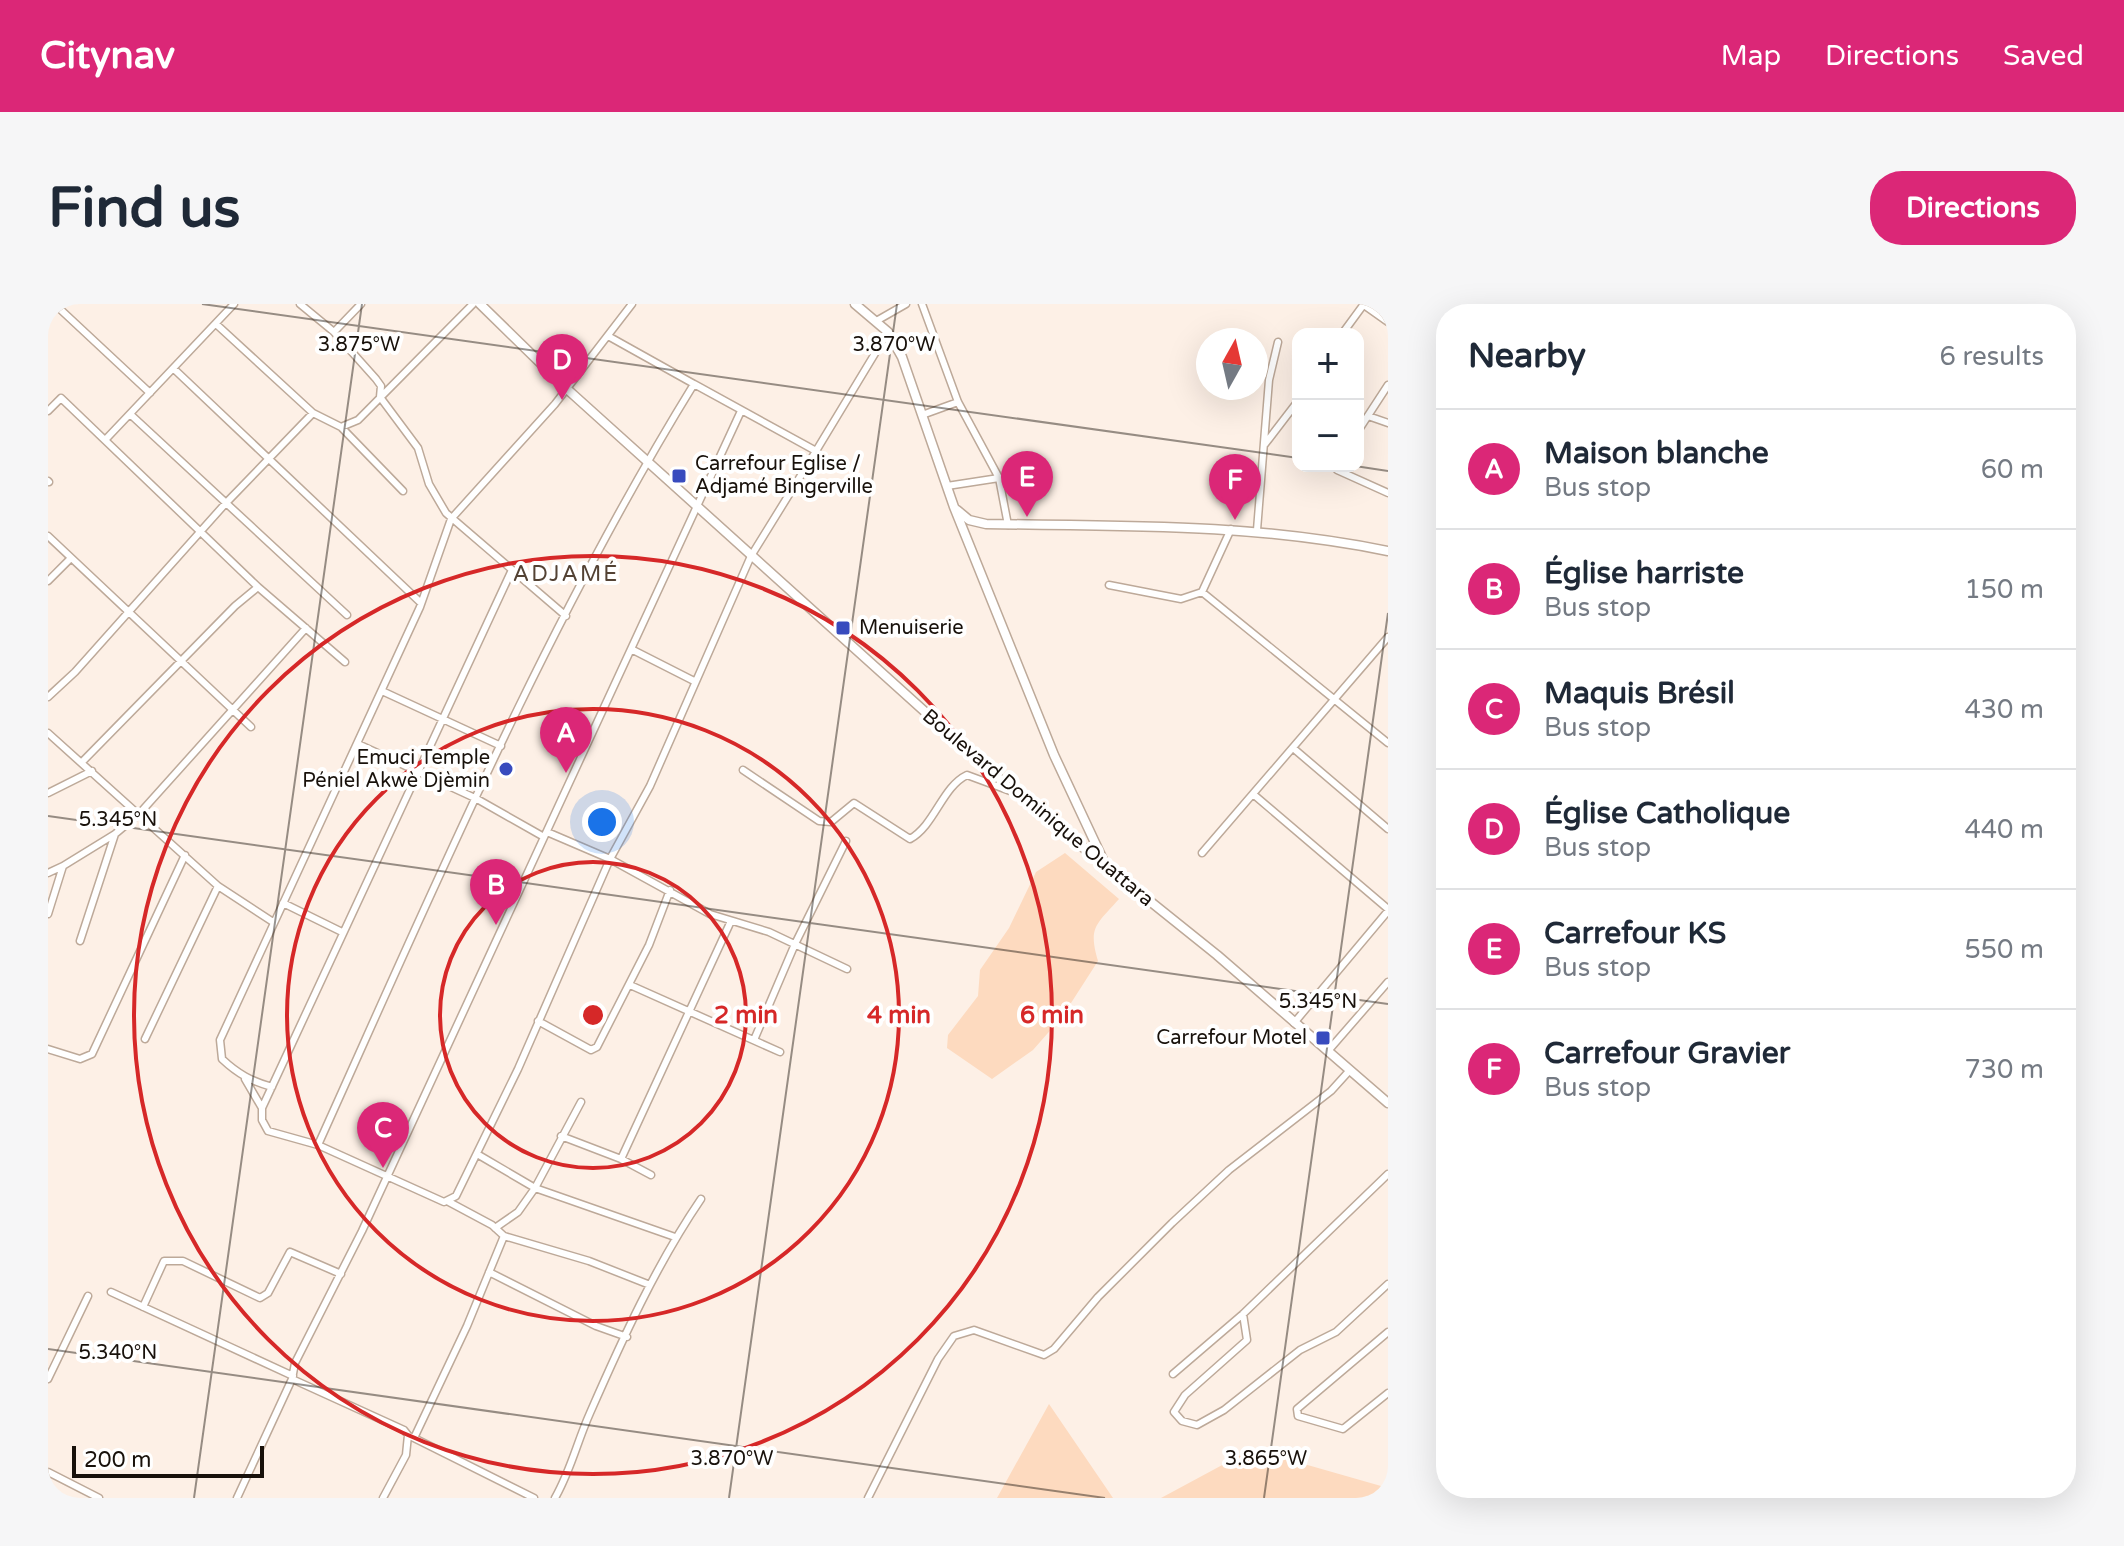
<!DOCTYPE html>
<meta charset="utf-8">
<style>
:root{--surface:#fff;--page:#f6f6f7;--text:#1f2937;--muted:#747a83;--line:#e0e1e3;--accent:#db2777}
body{margin:0;font-family:"Varela Round",sans-serif;background:var(--page);color:var(--text)}
.controls{position:absolute;right:24px;top:24px;display:grid;overflow:hidden;border-radius:16px;box-shadow:0 8px 32px #0002}
.controls button{width:72px;height:72px;display:grid;place-items:center;padding:0;border:0;border-bottom:2px solid var(--line);background:var(--surface);color:var(--text);font:40px sans-serif}
.compass{position:absolute;left:1148px;top:24px;width:72px;height:72px;border-radius:50%;background:var(--surface);box-shadow:0 8px 32px #0002;rotate:8deg}
.scale{position:absolute;left:24px;bottom:20px;width:192px;box-sizing:border-box;padding-left:8px;border:4px solid #18110b;border-top:0;font-size:22px;line-height:28px;white-space:nowrap;color:#18110b;-webkit-text-stroke:6px #fff;paint-order:stroke}
.you{position:absolute;left:554px;top:518px;width:28px;height:28px;margin:-20px;border:6px solid #fff;border-radius:50%;background:#1a73e8;box-shadow:0 0 0 12px #1a73e833}
.badge{display:grid;place-items:center;width:52px;height:52px;border-radius:50%;background:var(--accent);color:#fff;font-size:26px;font-weight:700}
.pin{position:absolute;translate:-50% -66px;filter:drop-shadow(0 2px 4px #0008)}
.pin::after{content:'';position:absolute;top:42px;width:28px;height:24px;background:inherit;clip-path:polygon(0 0,100% 0,50% 100%)}
.list{margin:0;padding:0;list-style:none}
h2{display:flex;justify-content:space-between;align-items:center;height:104px;margin:0;padding:0 32px;font-size:34px}
h2 small{font-size:26px;font-weight:400;color:var(--muted)}
.list li{display:grid;grid-template-columns:52px 1fr auto;gap:24px;align-items:center;box-sizing:border-box;height:120px;padding:0 32px;border-top:2px solid var(--line)}
.list b{display:block;font-size:30px;white-space:nowrap}
.list p{margin:0;font-size:26px;white-space:nowrap;color:var(--muted)}
.list em{font-size:26px;font-style:normal;color:var(--muted)}
.map{position:relative;flex:none;width:1340px;height:1194px;overflow:hidden;border-radius:32px}
header{display:flex;align-items:center;gap:48px;box-sizing:border-box;height:112px;padding:0 40px;background:var(--accent);color:#fff}
header strong{font-size:38px}
nav{display:flex;gap:44px;margin-inline-start:auto;font-size:28px}
.intro{display:flex;align-items:center;justify-content:space-between;box-sizing:border-box;height:192px;padding:0 48px}
h1{margin:0;font-size:56px}
.button{padding:20px 36px;border-radius:32px;background:var(--accent);color:#fff;font-size:28px;font-weight:700}
main{display:flex;gap:48px;padding:0 48px}
aside{flex:1;background:var(--surface);border-radius:32px;box-shadow:0 8px 32px #0002}
.map>svg:first-child{display:block}
</style>
<header>
<strong>Citynav</strong>
<nav><a>Map</a><a>Directions</a><a>Saved</a></nav>
</header>
<div class="intro"><h1>Find us</h1><a class="button">Directions</a></div>
<main>
<div class="map">
<svg width="1340" height="1194" viewBox="0 0 1340 1194">
<rect width="100%" height="100%" fill="#fdf0e6"/>
<!-- green -->
<path fill="#fddabf" d="M1017,549L1071,595C1048,621 1040,623 1050,657L1014,713L985,746L944,775L899,744L900,731L930,692L932,666L961,624L988,568Z
M1001,1100L1065,1194H949Z
M1204,1145L1340,1184V1194H1113Z"/>
<g fill="none" stroke-linecap="round" stroke-linejoin="round">
<!-- minor casing -->
<g stroke="#bda999" stroke-width="9">
<path id="minor" d="M252,0L286,28L328,75L333,82L332,93L370,144L381,180L398,209L518,312
M874,0L910,98L951,174L960,221
M1316,1L1340,18
M13,6L102,89
M830,16L858,0
M168,20L265,109L293,123L310,116L425,0
M286,28L313,0
M1294,30L1316,0
M126,65L373,299
M646,80L768,147L840,28
M0,107L13,94L210,283L297,358
M82,110L299,311
M874,111L910,98
M1320,112L1340,119
M293,123L355,187
M1310,127L1340,81
M58,135L186,0
M1217,140L1250,97
M1288,162L1289,166L1340,189
M0,177L1,178
M899,182L951,174
M1209,226L1221,76L1230,38
M0,232L203,423
M463,268L214,804V816L220,827L270,841L396,898L408,892L470,765L562,555L602,482L703,252L768,147
M0,277L23,254
M1061,281L1133,295L1154,288L1183,225
M1154,288L1340,439
M583,345L646,377
M334,387L453,442
M0,393L27,368L177,200L265,109
M0,429L170,582L225,618
M310,440L429,495L496,533
M1245,444L1340,525
M34,458L187,302L210,283
M695,466L771,517L783,518L806,499L862,535C887,521 894,483 919,471L965,488
M0,489L44,467
M1205,490L1340,605
M499,528L562,555L662,610L721,628L799,665
M1154,549L1340,333
M0,569L15,562
M235,599L294,628
M0,610L15,562L67,530L91,510L258,324
M32,637L67,530
M582,681L732,748
M490,717L543,746L549,743L601,641L622,586
M1246,719L1340,607
M97,735L170,582
M706,736L747,640L798,537
M0,745L32,755L44,750L137,551
M1280,747L1340,678
M197,775L214,804
M224,783C203,777 190,770 174,755L172,736L372,303L403,215L507,100L584,0
M513,832L573,855L603,871
M270,841C386,584 498,320 646,80L560,32
M429,850L487,884L533,798
M573,855L683,617
M401,898L444,921L456,932L541,957L602,981
M447,924L470,908L487,884L627,933
M441,968L548,1022L579,1033
M63,988L245,1072
M95,1003L116,957H135L212,994L220,989L242,948L293,970
M1195,1010L1199,1036L1137,1091L1126,1108L1134,1117L1149,1121L1176,1106L1252,1046L1288,1028L1340,980
M1340,1028L1249,1105L1250,1112L1295,1125L1340,1089
M1125,1070L1195,1010L1340,870
M0,1075L40,992
M244,1075L356,1126L360,1131L358,1151L335,1194
M364,1133L486,1194
M366,1134L419,1022L456,932
M0,1168L51,1194
M189,1194L244,1075L247,1059L314,927L693,107
M507,1194C523,1166 529,1138 542,1109C574,1036 608,961 653,895
M820,1194L890,1055L906,1032L926,1026L996,1051L1006,1045L1050,993L1124,919L1181,866L1283,787L1302,766"/>
</g>
<!-- tertiary casing -->
<g stroke="#bda999" stroke-width="11">
<path id="tertiary" d="M432,0L519,85L966,488L1169,651L1340,799
M807,0L840,28L854,53L906,203L1006,451L1057,560
M909,206L921,216L938,220C1078,222 1202,219 1340,247"/>
</g>
<!-- minor -->
<use href="#minor" stroke="#fff" stroke-width="6"/>
<!-- tertiary -->
<use href="#tertiary" stroke="#fff" stroke-width="8"/>
</g>
<!-- ticks -->
<path fill="none" stroke="#18110b" stroke-width="2" stroke-opacity="0.45" d="M154,0L1250,154M1307,162L1340,167M0,512L1340,700M0,1045L1057,1194M146,1194L314,0M681,1194L849,0M1216,1194L1340,309"/>
<!-- distance rings -->
<g fill="none" stroke="#d62828" stroke-width="4">
<circle cx="545" cy="711" r="153"/>
<circle cx="545" cy="711" r="306"/>
<circle cx="545" cy="711" r="459"/>
</g>
<!-- markers -->
<g fill="#384bbe" stroke="#fff" stroke-width="3">
<rect x="623" y="164" width="16" height="16" rx="4"/>
<rect x="787" y="316" width="16" height="16" rx="4"/>
<circle cx="458" cy="465" r="8"/>
<rect x="1267" y="726" width="16" height="16" rx="4"/>
</g>
<g text-anchor="middle" dominant-baseline="central" stroke-width="8" stroke-linejoin="round" paint-order="stroke">
<!-- poi labels -->
<g font-size="20" fill="#18110b" stroke="#fff" text-anchor="start">
<text x="647" y="160">Carrefour Eglise /<tspan x="647" dy="23">Adjamé Bingerville</tspan></text>
<text x="811" y="324">Menuiserie</text>
<text x="442" y="454" text-anchor="end">Emuci Temple<tspan x="442" dy="23">Péniel Akwè Djèmin</tspan></text>
<text x="1259" y="734" text-anchor="end">Carrefour Motel</text>
</g>
<!-- street labels -->
<g font-size="20" fill="#18110b" stroke="#fff">
<text transform="translate(990 504) rotate(40)">Boulevard Dominique Ouattara</text>
</g>
<!-- neighbourhood labels -->
<g font-size="22" letter-spacing="2" fill="#534234" stroke="#fff">
<text x="518" y="270">ADJAMÉ</text>
</g>
</g>
<g font-size="20" text-anchor="middle" fill="#18110b" stroke="#fff" stroke-width="8" stroke-linejoin="round" paint-order="stroke">
<text x="311" y="47">3.875°W</text>
<text x="846" y="47">3.870°W</text>
<text x="70" y="522">5.345°N</text>
<text x="1270" y="704">5.345°N</text>
<text x="70" y="1055">5.340°N</text>
<text x="684" y="1161">3.870°W</text>
<text x="1218" y="1161">3.865°W</text>
</g>
<circle cx="545" cy="711" r="12" fill="#d62828" stroke="#fff" stroke-width="4"/>
<g font-size="24" text-anchor="middle" font-weight="bold" fill="#d62828" stroke="#fff" stroke-width="8" stroke-linejoin="round" paint-order="stroke">
<text x="698" y="719">2 min</text>
<text x="851" y="719">4 min</text>
<text x="1004" y="719">6 min</text>
</g>
</svg>
<div class="controls">
<button>+</button>
<button>−</button>
</div>
<svg class="compass" viewBox="-18 -18 36 36"><path d="M0-13l5 13h-10z" fill="#e53935"/><path d="M0 13l5-13h-10z" fill="#747a83"/></svg>
<div class="scale">200 m</div>
<div class="you"></div>
<div class="pin badge" style="left:518px;top:469px">A</div>
<div class="pin badge" style="left:448px;top:621px">B</div>
<div class="pin badge" style="left:335px;top:864px">C</div>
<div class="pin badge" style="left:514px;top:96px">D</div>
<div class="pin badge" style="left:979px;top:213px">E</div>
<div class="pin badge" style="left:1187px;top:216px">F</div>
</div>
<aside>
<h2>Nearby<small>6 results</small></h2>
<ul class="list">
<li><span class="badge">A</span><div><b>Maison blanche</b><p>Bus stop</p></div><em>60 m</em></li>
<li><span class="badge">B</span><div><b>Église harriste</b><p>Bus stop</p></div><em>150 m</em></li>
<li><span class="badge">C</span><div><b>Maquis Brésil</b><p>Bus stop</p></div><em>430 m</em></li>
<li><span class="badge">D</span><div><b>Église Catholique</b><p>Bus stop</p></div><em>440 m</em></li>
<li><span class="badge">E</span><div><b>Carrefour KS</b><p>Bus stop</p></div><em>550 m</em></li>
<li><span class="badge">F</span><div><b>Carrefour Gravier</b><p>Bus stop</p></div><em>730 m</em></li>
</ul>
</aside>
</main>
